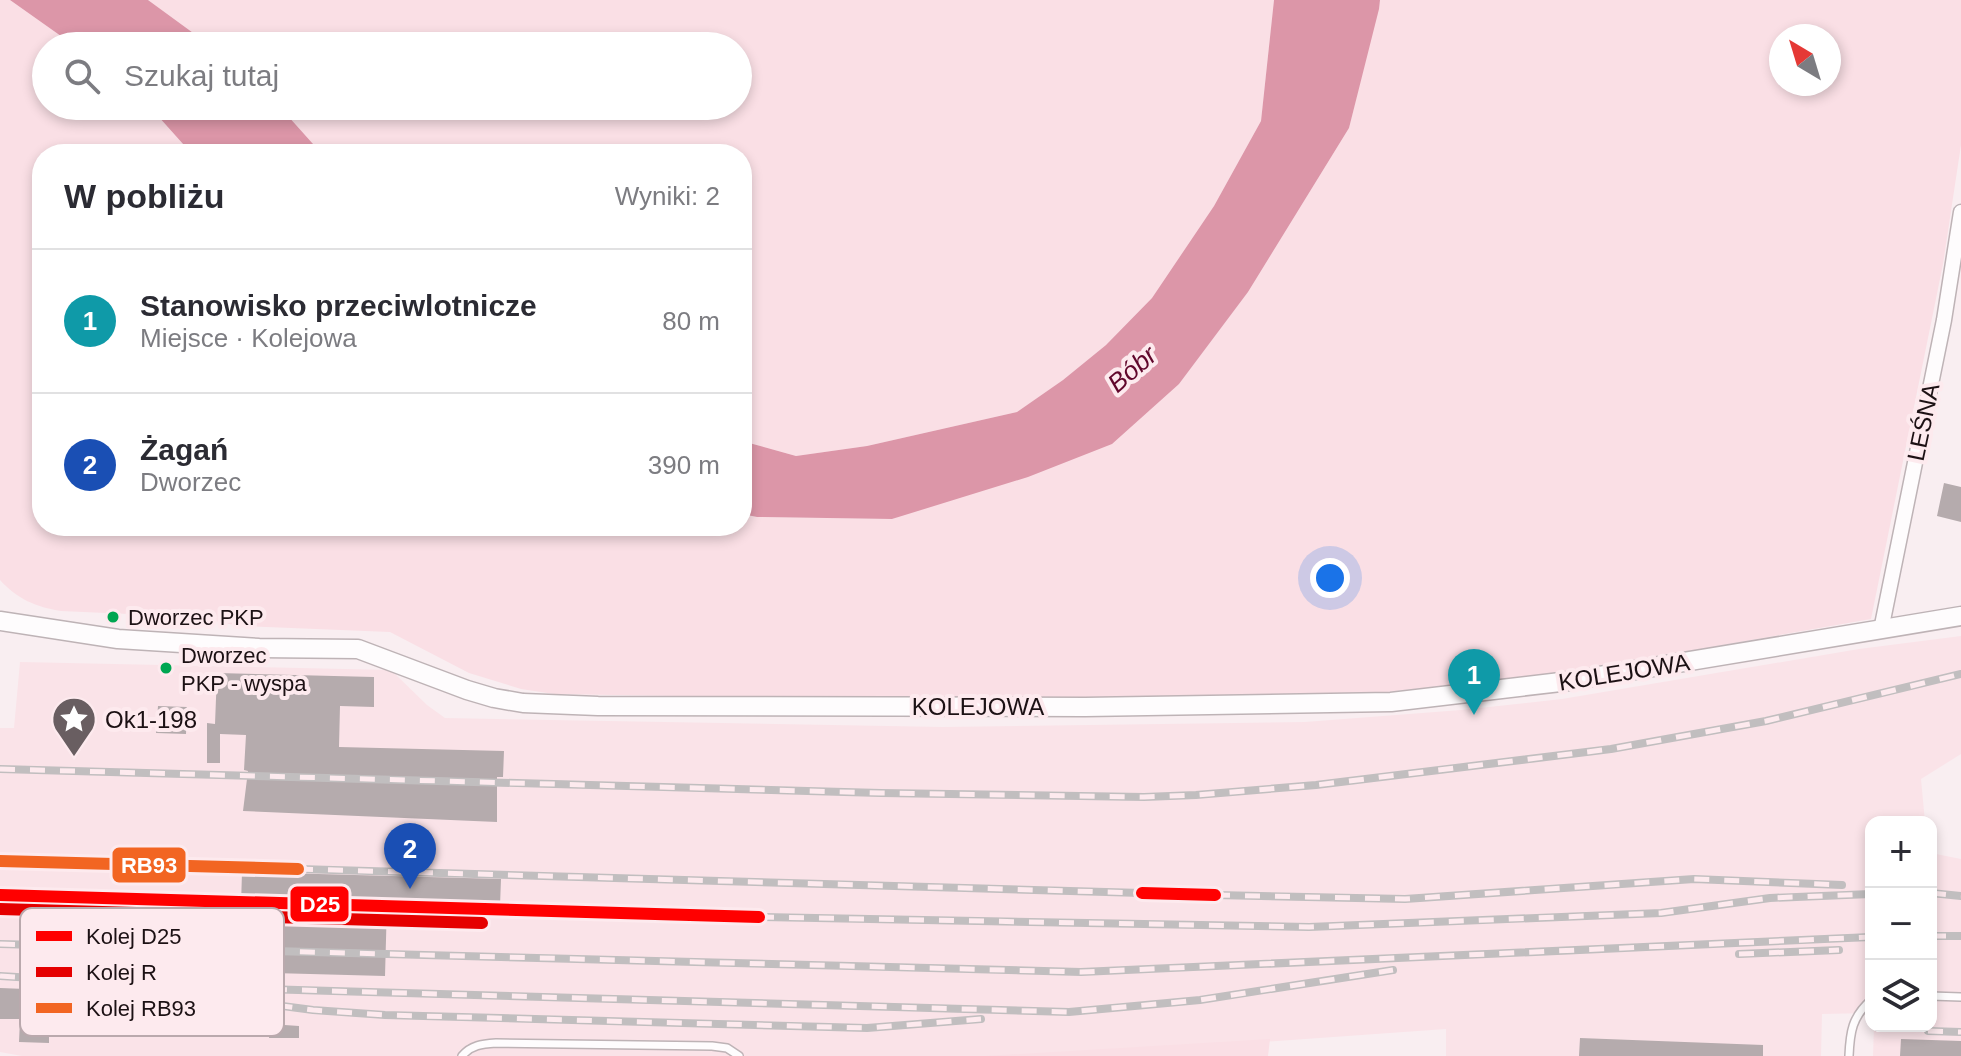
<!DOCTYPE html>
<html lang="pl">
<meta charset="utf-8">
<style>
:root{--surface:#fff;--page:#f2f2f3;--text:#2b2b33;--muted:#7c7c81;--line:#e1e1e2;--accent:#b45309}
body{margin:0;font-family:Helvetica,sans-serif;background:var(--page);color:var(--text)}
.controls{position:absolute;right:24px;bottom:24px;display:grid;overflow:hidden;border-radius:16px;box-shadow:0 4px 12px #0003}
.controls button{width:72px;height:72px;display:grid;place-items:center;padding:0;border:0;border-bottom:2px solid var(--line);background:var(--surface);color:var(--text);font:40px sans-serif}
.compass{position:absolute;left:1769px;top:24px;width:72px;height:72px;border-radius:50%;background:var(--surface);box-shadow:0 4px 12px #0003;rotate:322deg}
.you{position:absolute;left:1330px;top:578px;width:28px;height:28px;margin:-20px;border:6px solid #fff;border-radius:50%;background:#1a73e8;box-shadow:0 0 0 12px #1a73e833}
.badge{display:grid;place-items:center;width:52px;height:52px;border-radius:50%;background:var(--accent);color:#fff;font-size:26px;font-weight:700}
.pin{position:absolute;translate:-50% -66px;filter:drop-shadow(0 2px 4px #0008)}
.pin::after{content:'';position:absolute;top:42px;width:28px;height:24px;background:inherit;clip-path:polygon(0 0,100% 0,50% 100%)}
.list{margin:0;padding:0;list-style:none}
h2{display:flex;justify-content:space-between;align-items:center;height:104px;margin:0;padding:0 32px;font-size:34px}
h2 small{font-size:26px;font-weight:400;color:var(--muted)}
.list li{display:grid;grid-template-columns:52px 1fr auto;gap:24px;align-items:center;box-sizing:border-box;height:144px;padding:0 32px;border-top:2px solid var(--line)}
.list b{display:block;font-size:30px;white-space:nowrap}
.list p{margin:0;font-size:26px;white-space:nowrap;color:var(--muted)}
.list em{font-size:26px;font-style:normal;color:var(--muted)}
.icon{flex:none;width:44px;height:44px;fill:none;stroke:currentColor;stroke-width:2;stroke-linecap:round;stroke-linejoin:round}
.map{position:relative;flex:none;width:1961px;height:1056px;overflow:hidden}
.search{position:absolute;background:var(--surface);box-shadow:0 4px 12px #0003;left:32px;top:32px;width:720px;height:88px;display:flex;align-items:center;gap:20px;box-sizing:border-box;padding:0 28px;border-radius:44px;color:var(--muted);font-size:30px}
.panel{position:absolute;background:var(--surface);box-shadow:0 4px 12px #0003;left:32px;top:144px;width:720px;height:392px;border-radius:32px}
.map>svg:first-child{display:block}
</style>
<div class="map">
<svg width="1961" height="1056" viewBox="0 0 1961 1056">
<rect width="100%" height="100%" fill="#f9eef1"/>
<!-- built -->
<path fill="#fae3e8" d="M1961,636V754L1921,779L1925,822H1871V1013L1822,1014L1821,1056H1446V1029L1062,1056H22L0,1052V728H14L20,662L391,670L427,705L445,718L943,727L1305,722L1461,710L1562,699L1859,649Z
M1931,853L1961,859V1056H1873L1874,1026H1931Z"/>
<!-- green -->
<path fill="#fadfe5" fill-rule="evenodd" d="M0,0H10L75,46H46V106H149L192,154H42V526H742V514L757,517L893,519L1179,384L1248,292L1349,128L1380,0H1961V145L1943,264L1871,619L1581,670L1387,692L1100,703L554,694L521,689L469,673L390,632L239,626L196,617L61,611C36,607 17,599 0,580ZM1781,36H1829V84H1781Z
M148,0H1274L1261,121L1214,206L1152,298L1106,345L1063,380L1017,412L867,446L796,456L742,441V154H322L279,106H738V46H211Z
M1270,1039L1268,1056H985Z"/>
<!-- water -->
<path fill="#dc96a8" d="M10,0H148L211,46H75Z
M1274,0H1380L1379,9L1349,128L1248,292L1179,384L1112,444L1028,477L892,519L757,517L742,514V441L796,456L867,446L1017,412L1063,380L1106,345L1152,298L1214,206L1261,121Z
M149,106H279L322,154H192Z"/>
<!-- building -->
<path fill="#b5abad" d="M1944,483L1961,487V522L1937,516Z
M217,673L374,677V707L340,706L339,747L504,751L503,777H497V822L243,811L248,771L244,770L246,735L220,734V763H207V723L215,724Z
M158,706L187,707L186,734L156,733Z
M242,872L501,879L500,906L387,903L385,976L239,972Z
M0,988L103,992V1021L49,1019V1043L19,1042L20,1019H0Z
M270,1024L299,1026V1038H269Z
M1580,1038L1763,1045V1056H1579Z
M1901,1039L1961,1041V1056H1900Z"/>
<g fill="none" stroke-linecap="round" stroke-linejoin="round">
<!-- lane casing -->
<g stroke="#beb3b6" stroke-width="10">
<path id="lane" d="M1931,996L1961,997
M462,1056C471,1045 482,1044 496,1043L712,1046L727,1048L739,1056
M1849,1056C1850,1032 1852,1017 1871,1000"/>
</g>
<!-- street casing -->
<g stroke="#beb3b6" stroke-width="17">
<path id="street" d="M1881,630L1944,320L1961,212"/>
</g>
<!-- secondary casing -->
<g stroke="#beb3b6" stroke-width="21">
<path id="secondary" d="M0,621L118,639L259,648L358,649L467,690L494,698L523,703L598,706L1085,707L1391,702L1569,681L1961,616"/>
</g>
<!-- lane -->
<use href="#lane" stroke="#fefcfd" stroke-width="7"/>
<!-- street -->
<use href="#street" stroke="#fefcfd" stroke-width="14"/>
<!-- secondary -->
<use href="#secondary" stroke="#fefcfd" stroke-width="18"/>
<!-- rail casing -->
<g stroke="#c1bebf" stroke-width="8">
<path id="rail" d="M0,769L881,793L1144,797L1196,795L1316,785L1611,749L1766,721L1961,674
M298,869L1142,893
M1931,893L1961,896
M1215,895L1405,899L1694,879L1842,885
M759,917L1309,927L1661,913L1770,898L1871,894
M1931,936H1961
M0,944L1081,972L1871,937
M1739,954L1839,950
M42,960L190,994L313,1010L385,1015L867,1028L981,1019
M123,972L263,989L1069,1012L1200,1000L1393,970
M0,976L99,982
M1928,1031L1961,1032"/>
</g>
<!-- rail -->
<use href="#rail" stroke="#fdeaee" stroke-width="5" stroke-dasharray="15" stroke-linecap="butt"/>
<!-- rail-1 casing -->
<g stroke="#fdeaee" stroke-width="18">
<path id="rail-1" d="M1142,893L1215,895
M0,895L759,917"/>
</g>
<!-- rail-2 casing -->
<g stroke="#fdeaee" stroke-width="18">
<path id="rail-2" d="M0,909L482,923"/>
</g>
<!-- rail-3 casing -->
<g stroke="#fdeaee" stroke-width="18">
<path id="rail-3" d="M0,861L298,869"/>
</g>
<!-- rail-1 -->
<use href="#rail-1" stroke="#f00" stroke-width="12"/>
<!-- rail-2 -->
<use href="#rail-2" stroke="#e50000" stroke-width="12"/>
<!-- rail-3 -->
<use href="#rail-3" stroke="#f26522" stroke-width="12"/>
</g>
<!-- icons -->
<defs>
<g id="sight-pin" transform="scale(2.3)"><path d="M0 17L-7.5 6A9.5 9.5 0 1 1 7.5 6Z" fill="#695e61" stroke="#fdeaee"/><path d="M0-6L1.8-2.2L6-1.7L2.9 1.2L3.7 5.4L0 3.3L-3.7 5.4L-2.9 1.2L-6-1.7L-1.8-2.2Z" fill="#fff"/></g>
</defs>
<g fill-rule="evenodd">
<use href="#sight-pin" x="74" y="719"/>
</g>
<!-- markers -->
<g fill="#00a651" stroke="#fdeaee" stroke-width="3">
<circle cx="113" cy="617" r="7"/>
<circle cx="166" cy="668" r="7"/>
</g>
<g text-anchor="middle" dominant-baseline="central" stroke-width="8" stroke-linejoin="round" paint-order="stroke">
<!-- bus labels -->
<g font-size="22" fill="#1c1114" stroke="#fdeaee" text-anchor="start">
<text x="128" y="617">Dworzec PKP</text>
<text x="181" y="655">Dworzec<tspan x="181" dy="28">PKP - wyspa</tspan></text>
</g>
<!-- street labels -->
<g font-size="24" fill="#1c1114" stroke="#fdeaee">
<text transform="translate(1923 422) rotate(-78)">LEŚNA</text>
<text transform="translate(1624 672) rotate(-9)">KOLEJOWA</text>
<text x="978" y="706">KOLEJOWA</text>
</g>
<!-- poi labels -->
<g font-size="24" fill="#1c1114" stroke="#fdeaee" text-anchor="start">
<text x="105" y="719">Ok1-198</text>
</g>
<!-- water labels -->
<g font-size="26" font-style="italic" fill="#61072c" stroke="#fdeaee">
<text transform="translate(1132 369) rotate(-41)">Bóbr</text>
</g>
</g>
<!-- legend -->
<rect x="20" y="908" width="264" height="128" rx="12" fill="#fdeaee" stroke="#baa9ad" stroke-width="2"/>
<rect x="36" y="931" width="36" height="10" fill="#f00"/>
<rect x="36" y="967" width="36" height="10" fill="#e50000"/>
<rect x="36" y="1003" width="36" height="10" fill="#f26522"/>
<g font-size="22" fill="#1c1114">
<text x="86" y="944">Kolej D25</text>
<text x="86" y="980">Kolej R</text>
<text x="86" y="1016">Kolej RB93</text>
</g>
<g stroke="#fdeaee" stroke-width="3">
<rect x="111" y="846" width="76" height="38" rx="8" fill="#f26522"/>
<rect x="289" y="885" width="61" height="38" rx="8" fill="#f00"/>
</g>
<g font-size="22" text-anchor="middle" font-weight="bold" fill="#fff">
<text x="149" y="873">RB93</text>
<text x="320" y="912">D25</text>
</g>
</svg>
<div class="controls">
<button>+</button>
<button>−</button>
<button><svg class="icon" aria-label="layers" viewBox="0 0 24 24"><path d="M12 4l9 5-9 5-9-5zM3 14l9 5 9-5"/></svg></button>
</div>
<svg class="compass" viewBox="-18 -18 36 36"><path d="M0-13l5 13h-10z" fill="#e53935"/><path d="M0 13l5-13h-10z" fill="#7c7c81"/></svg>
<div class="you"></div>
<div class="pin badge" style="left:1474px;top:715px;background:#0f9aa8">1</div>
<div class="pin badge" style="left:410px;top:889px;background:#1a4fb4">2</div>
<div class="search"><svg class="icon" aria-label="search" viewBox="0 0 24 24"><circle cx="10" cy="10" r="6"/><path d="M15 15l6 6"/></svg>Szukaj tutaj</div>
<section class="panel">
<h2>W pobliżu<small>Wyniki: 2</small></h2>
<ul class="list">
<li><span class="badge" style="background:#0f9aa8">1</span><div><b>Stanowisko przeciwlotnicze</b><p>Miejsce · Kolejowa</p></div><em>80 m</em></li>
<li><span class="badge" style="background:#1a4fb4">2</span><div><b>Żagań</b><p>Dworzec</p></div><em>390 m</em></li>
</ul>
</section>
</div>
